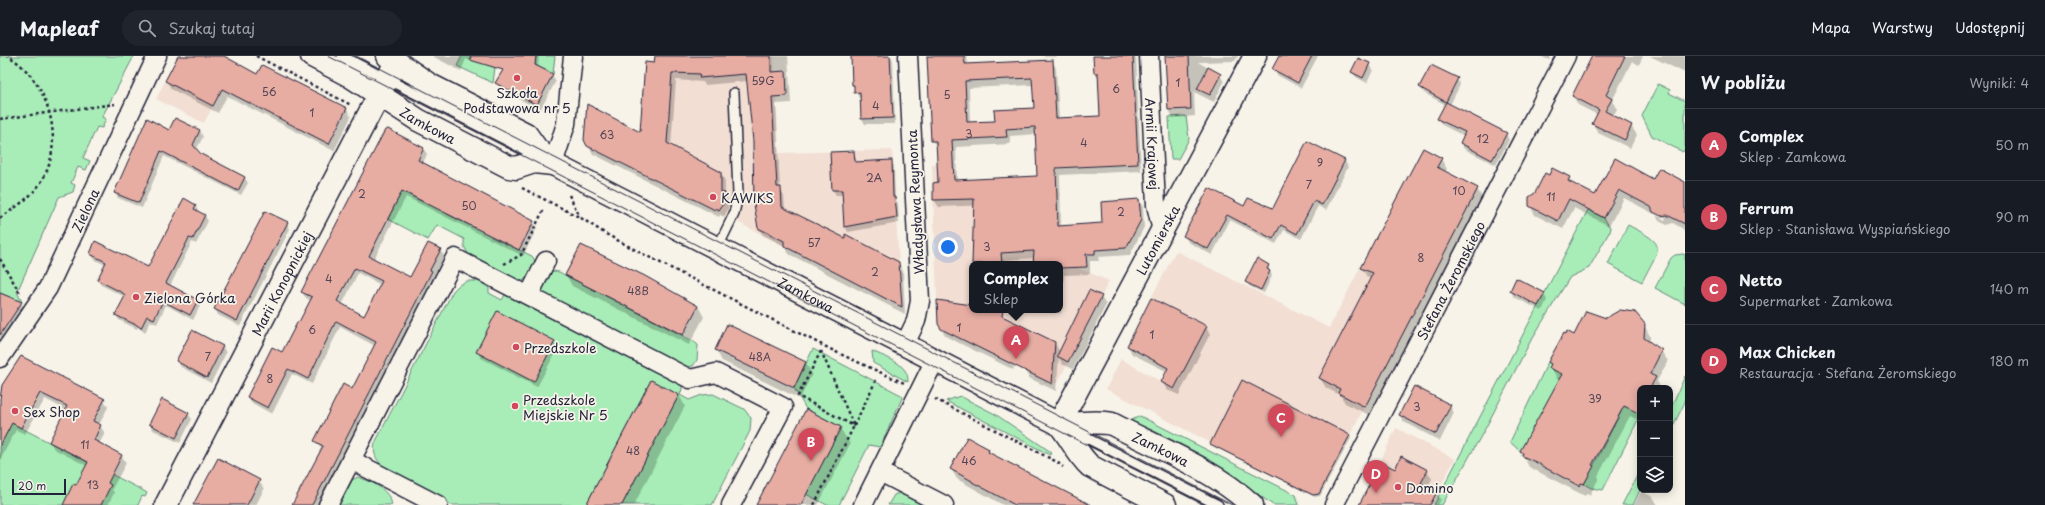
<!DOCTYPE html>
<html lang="pl">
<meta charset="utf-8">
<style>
:root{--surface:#171b24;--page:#20242c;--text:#f1f3f6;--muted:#9ea1a6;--line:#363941;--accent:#d1495b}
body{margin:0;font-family:"Playpen Sans",sans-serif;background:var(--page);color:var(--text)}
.controls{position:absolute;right:12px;bottom:12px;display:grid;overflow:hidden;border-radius:8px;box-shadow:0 2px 10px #0003}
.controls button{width:36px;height:36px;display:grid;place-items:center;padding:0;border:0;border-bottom:1px solid var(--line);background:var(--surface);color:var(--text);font:20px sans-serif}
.scale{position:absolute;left:12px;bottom:10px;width:54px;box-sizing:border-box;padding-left:4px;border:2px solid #22223b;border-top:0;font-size:11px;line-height:14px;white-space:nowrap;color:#22223b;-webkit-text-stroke:3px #f7f3e8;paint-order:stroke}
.you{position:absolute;left:948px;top:191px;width:14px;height:14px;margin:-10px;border:3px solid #fff;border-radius:50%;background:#1a73e8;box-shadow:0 0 0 6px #1a73e833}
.badge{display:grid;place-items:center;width:26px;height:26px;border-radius:50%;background:var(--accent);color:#fff;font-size:13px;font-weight:700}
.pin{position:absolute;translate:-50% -33px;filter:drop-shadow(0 1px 2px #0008)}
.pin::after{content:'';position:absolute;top:21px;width:14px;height:12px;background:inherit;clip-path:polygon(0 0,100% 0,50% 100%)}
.popup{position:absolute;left:969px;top:205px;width:94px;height:52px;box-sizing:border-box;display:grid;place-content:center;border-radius:8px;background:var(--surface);filter:drop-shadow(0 1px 3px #0005);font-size:13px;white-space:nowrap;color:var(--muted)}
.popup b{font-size:15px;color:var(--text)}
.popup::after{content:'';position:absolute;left:50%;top:100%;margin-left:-8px;border:8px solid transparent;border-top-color:var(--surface)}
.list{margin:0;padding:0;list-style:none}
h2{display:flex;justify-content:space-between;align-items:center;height:52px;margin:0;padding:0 16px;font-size:17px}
h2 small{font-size:13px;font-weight:400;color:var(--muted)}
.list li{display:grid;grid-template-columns:26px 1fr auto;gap:12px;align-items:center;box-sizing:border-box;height:72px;padding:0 16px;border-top:1px solid var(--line)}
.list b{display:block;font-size:15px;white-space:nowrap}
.list p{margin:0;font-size:13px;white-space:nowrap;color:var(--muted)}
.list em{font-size:13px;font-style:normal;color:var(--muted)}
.icon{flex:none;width:22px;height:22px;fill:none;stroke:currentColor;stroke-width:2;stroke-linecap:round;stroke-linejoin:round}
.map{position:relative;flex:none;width:1685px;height:449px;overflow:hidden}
header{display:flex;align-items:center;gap:24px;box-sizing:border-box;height:56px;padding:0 20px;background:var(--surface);border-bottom:1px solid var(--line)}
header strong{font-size:19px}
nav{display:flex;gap:22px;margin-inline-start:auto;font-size:14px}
.search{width:280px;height:36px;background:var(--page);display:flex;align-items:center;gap:10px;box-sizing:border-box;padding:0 14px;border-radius:22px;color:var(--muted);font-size:15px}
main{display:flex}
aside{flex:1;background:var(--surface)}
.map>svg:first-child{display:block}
</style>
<header>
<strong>Mapleaf</strong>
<div class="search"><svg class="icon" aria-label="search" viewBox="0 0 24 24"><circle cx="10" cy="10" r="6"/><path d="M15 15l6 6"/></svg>Szukaj tutaj</div>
<nav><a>Mapa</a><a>Warstwy</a><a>Udostępnij</a></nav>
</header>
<main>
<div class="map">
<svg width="1685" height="449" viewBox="0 0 1685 449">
<rect width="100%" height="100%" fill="#f7f3e8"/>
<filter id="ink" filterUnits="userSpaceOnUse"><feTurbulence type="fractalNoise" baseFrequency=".025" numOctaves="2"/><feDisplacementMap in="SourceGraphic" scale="8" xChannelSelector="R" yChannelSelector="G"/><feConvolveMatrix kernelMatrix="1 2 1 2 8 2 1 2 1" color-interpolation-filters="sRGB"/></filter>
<g filter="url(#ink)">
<!-- built -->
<path fill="#f2ded3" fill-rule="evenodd" d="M178,0H224L236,7L204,67L156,43Z
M672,0H774L779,97L892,94L901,242L898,247H894L631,111L663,87H667Z
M953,108L954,124L1047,120L1049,184L1069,199L1078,212L1109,225L1058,326L1052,328L938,268L932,109ZM972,208H1060V254H972Z
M1176,195L1329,272L1360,212L1421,243L1319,438L1313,439L1106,333L1121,303L1174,333L1207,270L1151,242Z
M1396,372L1455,403L1430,449H1360Z"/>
<!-- green -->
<path fill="#a8edb8" stroke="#65887a" d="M0,0H134L102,61L106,63L102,72L97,71L83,102L90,105L86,114L78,111L71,127L75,129L73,136L59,141L17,236L22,246L0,237Z
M462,0H467L495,11L493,27L457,10Z
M536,0H555L553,18L535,9Z
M1658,28L1670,34L1669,37L1685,45V92L1683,96L1652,80L1642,60Z
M1186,60L1189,83L1178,103H1171L1169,61Z
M402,135L430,150L432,147L448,155L447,158L475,172L476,169L493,177L491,181L532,200L535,205L531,217L523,225L518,224L468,198L464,190V183L437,169L428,184L388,163Z
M1588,154L1604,162L1611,173L1589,212L1570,221L1530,286L1485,373L1442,449H1434Z
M1628,169C1668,190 1661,188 1642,226L1608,208Z
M1683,198L1685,199V248L1655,232L1671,202L1675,199Z
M553,215L559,216L693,285L698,289L697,304L693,310L687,311L542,238L540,230L545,218Z
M467,225H480L489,232V237L502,244L506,237L682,329V333L680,339L689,344L702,339L713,338L744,353L751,362L750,375L712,449H622L679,339L651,324L586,449H451L393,420C383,411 371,402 375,387L453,235L459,229Z
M813,293L903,340L880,391L869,389L839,449H827L806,438L841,371L806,353L794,332Z
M872,295C886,302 909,307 908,326L873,307Z
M1548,306L1566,316L1521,396L1510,386Z
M1685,320V346L1670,376V354Z
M960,340L995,358L1051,396L1050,399L946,345Z
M1623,345L1640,353V360L1603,434L1591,432L1584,428L1621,356Z
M1140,360L1296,439L1299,449H1273L1242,427L1126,367Z
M0,361L142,434L147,437L145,441L142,440L138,449H0Z
M1640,414V434L1633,449H1622Z
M358,421C372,426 389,433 392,449H339L352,424Z
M899,437L926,449H888L894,439Z"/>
<!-- shadow -->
<path fill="#0003" fill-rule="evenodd" d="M179,0H221L258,19L262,10L347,53L351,61L334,95L227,40L218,57L171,33L167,25Z
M432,0H473L470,5L466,3L461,15Z
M507,0H539L538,11L552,19L556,25L540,54L500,33L497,27L506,10Z
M656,0H788L791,47L776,48L780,133L784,140L785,153L846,184L899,207L903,215L905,258L789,198L785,190L763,179L758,172L754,85L748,25L705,29L703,26L676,24L671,90L721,117L725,125V139L728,145V153L724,161L720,159L719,161L593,98L585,84L640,77Z
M852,0H891L893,4L895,68H865L862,63L861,42H859L853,29Z
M928,0H967L968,9L1052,5L1056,12L1059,63L1101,61L1099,24L1095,17L1094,0H1136L1141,115L1060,119L1061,171L1103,168L1139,144L1143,151L1144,171L1130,199L1098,201L1099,205H1090V218L1064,219L1061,257L1034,254H1060V208H1034V202L1005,204V208H973L988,149L939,151L934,144L939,126L937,92L932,84ZM1034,29L1035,53L996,66L970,67L969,32ZM1036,78L1038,121L957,125L956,91L1010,88V80Z
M1044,0H1056L1057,1H1044Z
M1166,0H1238L1235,5L1198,6L1220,19L1224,26L1214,46L1194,36L1195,60L1173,62L1169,54Z
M1280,0H1318L1301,32L1277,19L1273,13Z
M1540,0H1551L1549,4Z
M1593,0H1643L1639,9L1632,5L1612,45L1617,53L1613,60L1631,70L1637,79L1630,92L1598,77L1593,68L1598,59L1578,49L1573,40Z
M1650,0H1685V17Z
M1369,8L1373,14L1367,27L1356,21L1352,16Z
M1457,23L1460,29L1450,49L1506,78L1509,84L1496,109L1464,93L1461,87L1464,80L1442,69L1438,63L1446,49L1424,37L1420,31Z
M176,63L200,75L203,81L196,94L200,99L245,122L248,127L241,139L164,100L142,152L118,142L115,137L170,75Z
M1307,86L1345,105L1348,111L1326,154L1318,150L1301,183L1284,174L1276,188L1230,164L1212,199L1188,186L1185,180L1210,133L1245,151L1273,153Z
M423,92L427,98L423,107L533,166L537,172L523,200L406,141L374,203L410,222L440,194L444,200L434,220L435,222L317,449H293L322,393L315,385L353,334L375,290L340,271L312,328L292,318L272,358L252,347L248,341L282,298L300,267L311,245L306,242L302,236ZM358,217L381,229L365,261L342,249Z
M854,96L857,107L891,105L894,110L895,143L898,147L899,167L848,176L845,170L843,139H836L833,134Z
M1441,103L1447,113L1445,116L1477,133L1483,143L1371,360L1345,347L1340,339L1326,332L1320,322L1371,223L1367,221L1362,212Z
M1550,120L1569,122L1573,129L1596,140L1654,124L1685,127V178L1683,173L1673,167L1667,169L1659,165L1656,159L1624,142L1609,170L1574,152L1563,173L1535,159L1530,150ZM1654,155L1666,162L1665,164L1654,158Z
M196,150L198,156L205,160L208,165L196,188L192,186L170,230L197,245L200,250L193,264L166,249L157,268L150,265L145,277L138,271L137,273L119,264L116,259L125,241L101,229L98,224L106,209L95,204L91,198L149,212Z
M287,167L290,173L240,270L218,259L215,253Z
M1268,210L1272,220L1264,237L1249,230L1247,226Z
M566,219L698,250L704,261L689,289L572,230Z
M1511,235L1544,238L1547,244L1542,255L1514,241Z
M0,238L21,247L25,253L0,289Z
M1101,241L1106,249L1073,313L1062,308L1059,302L1056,335L1029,322L1024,313L1054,286L1060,296Z
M972,250V254H987L1010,271L1014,314L947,281L943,276L939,268Z
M1606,263L1644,269L1650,280V287L1661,295L1668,305L1657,325L1661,332H1640V365L1630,360L1598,420L1599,422L1590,439L1587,437L1585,440L1529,411L1521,395L1560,324L1557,323L1549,306L1574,280Z
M728,269L806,307L812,318L800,343L722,305L716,294Z
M1206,271L1210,278L1179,339L1167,334L1162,326L1168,316L1132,298L1128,290Z
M193,276L223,291L226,297L211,327L181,311L177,305Z
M554,286L558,292L537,331L481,302L477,296Z
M3,329L104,344L108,351L99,369L105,377L99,388L122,400L126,407L112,433L114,437L108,449H65L87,410L54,393L50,386L66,354L45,343L25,378L16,374L0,404V346Z
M679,339L685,350L634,449H587Z
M1450,350L1454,357L1440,385L1404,366L1400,359Z
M807,355L840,372L850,388L818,449H758Z
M188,358L192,363L180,387L153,374L150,368Z
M1349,380L1351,382L1320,440L1315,441L1213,390L1211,388Z
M988,393L992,399L1089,449H1003L957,423L951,413Z
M1395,414H1427L1432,423L1427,432L1436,436L1441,444L1438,449H1360Z
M259,425L264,433L256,449H194Z
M1641,435L1653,441L1658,449H1634Z"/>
<!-- building -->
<path fill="#e7ada3" stroke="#22223b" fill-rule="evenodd" d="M178,0H224L257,18L262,9L347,52L329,88L222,33L213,50L165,25Z
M471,0H536L535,9L553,18L537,49L495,27L503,14L470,4Z
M655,0H771V16L786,15L787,40L772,41L777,131H781L782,151L845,182V178L899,206L902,251L784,190V185L758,172L754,148L753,85L746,18L699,22L700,18L672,17L667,87L721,116V136L725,137V145L719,154L716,152L715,154L587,90L584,84L587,48L640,76L645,6L654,7Z
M851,0H890L893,62L861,63L860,36L854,37V29H852Z
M927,0H964L965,8L1053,4L1056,62L1100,60L1098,17H1094L1093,0H1133L1138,108L1056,112L1058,170L1102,167L1101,146L1139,143L1141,164L1126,192L1095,194V198H1086L1087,211L1060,212V208H1033L1034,195L1001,197L1002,208H972L974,143L933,144V127L938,126L936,85H931ZM1032,22L1034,52L994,54L995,65L967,66L965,25ZM1035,71L1037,120L954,124L952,84L1007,81L1006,73Z
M1165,0H1189L1191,53L1168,54Z
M1279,0H1312L1298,27L1272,13Z
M1592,0H1625L1606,39L1612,43L1605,55L1632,69L1625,84L1592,68L1599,54L1572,40Z
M1358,2L1370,7L1363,22L1351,16Z
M1431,9L1458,22L1446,46L1507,77L1492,104L1460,87L1465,76L1437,63L1446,46L1419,31Z
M1208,11L1221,18L1210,39L1197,33Z
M147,62L169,74L175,62L200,74L193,89L201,98L245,121L238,135L161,95L139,147L114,137Z
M388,73L424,92L418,104L534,165L519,194L402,135L369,200L410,221L428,187L441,193L430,214L432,215L312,449H292L323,390L314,385L343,328L352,333L376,286L336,265L308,323L288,313L268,352L247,341L272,291L282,296L298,265L299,266L312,241L301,236L385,74ZM355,212L382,225L364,260L337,245Z
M1307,85L1345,104L1322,149L1314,145L1297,178L1281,169L1273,183L1227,159L1208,193L1183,180L1209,132L1244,150L1248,142L1273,152Z
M1423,92L1442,102L1437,111L1478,132L1365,351L1338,337L1340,333L1319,322L1373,217L1360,212Z
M854,95L855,106L892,104L893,141H895L897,161L844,171L842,134H832L830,96Z
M1615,102L1653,123L1659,112L1685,126V168L1667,159L1661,160L1653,156L1651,151L1619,134L1604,162L1569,143L1558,165L1529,150V141L1535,137L1545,117L1549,119L1552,112L1570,121L1568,125L1595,139Z
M184,142L196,149L194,153L205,159L193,183L189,182L166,227L198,244L190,259L163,245L154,263L147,260L141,272L134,267V268L115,259L125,240L123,237L97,224L106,206L90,198L95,185L148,211Z
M265,155L288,166L237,265L214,253Z
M581,189L645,220L698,250L683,279L565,219Z
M1257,202L1269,209L1267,213L1270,215L1261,234L1245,226Z
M1516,222L1545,237L1538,250L1510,235Z
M1089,234L1102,240L1068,306L1057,300Z
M0,237L22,246L0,279Z
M1151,242L1207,270L1174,333L1161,326L1168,312L1127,290Z
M937,244L972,249V254H1003L1002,260L1055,286L1052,328L941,273L938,268Z
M1620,254L1635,256L1645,268L1644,282L1662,294L1650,318L1656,321L1650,332H1640V358L1624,350L1592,409L1594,410L1584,428L1581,427L1579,430L1540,409V408L1522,400L1523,397L1520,395L1562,318L1549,312L1551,308L1548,306L1564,277L1566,278L1567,275L1574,279L1586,255L1606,262Z
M497,255L555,285L534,326L476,296Z
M727,268L806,306L794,332L715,294Z
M192,274L223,290L207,322L176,305Z
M21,300L105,343L93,365L101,369L94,384L122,399L108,427L111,429L101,449H63L73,428L76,429L88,406L49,386L67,350L40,337L21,372L12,367L0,390V343L2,329Z
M651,324L679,339L622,449H586Z
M1242,324L1350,379L1319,438L1313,439L1210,388Z
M1414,330L1451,349L1436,378L1399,359Z
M162,343L189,357L176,382L149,368Z
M806,353L841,371L801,449H756Z
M967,381L989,393L988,396L1091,449H1015L972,426V425L950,413Z
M1401,400L1428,414L1421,427L1437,436L1430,449H1359L1381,406L1395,413Z
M218,402L260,424L247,449H193Z"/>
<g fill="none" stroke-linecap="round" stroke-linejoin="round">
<!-- lane casing -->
<g stroke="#22223b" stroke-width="12">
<path id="lane" d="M342,0L533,98
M717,193L734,158L738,138L734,37
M1069,373L1218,449"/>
</g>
<!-- street casing -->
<g stroke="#22223b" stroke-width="21">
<g id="street">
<path id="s1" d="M1149,0L1156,149L1162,175"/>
<path d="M553,108L566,68L573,0"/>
<path d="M529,239L546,205"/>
<path d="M905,288L916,265L920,245L908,0"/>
<path id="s2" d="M0,302L48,232L157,0"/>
<path d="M351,404L438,449"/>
<path d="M880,416L944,449"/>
<path d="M328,449L455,202L690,323L716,317L783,351L731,449"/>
<path d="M863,449L935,304"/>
<path id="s3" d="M1334,449L1566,0"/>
</g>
</g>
<!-- secondary casing -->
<g stroke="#22223b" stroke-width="25">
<g id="secondary">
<path id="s4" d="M312,0L350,20L418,64L509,111L516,112L534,106L553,108"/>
<path id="s5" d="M388,0L430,29L526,78L536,92L553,108L1059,368C1077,369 1095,364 1112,368C1160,393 1213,413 1252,449"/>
<path id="s6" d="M1059,368L1255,0"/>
<path d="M1059,368C1071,382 1077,398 1090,410L1165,449"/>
<path id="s7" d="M166,449L396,6"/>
</g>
</g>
<!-- path -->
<path stroke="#22223b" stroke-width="2.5" stroke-dasharray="3 3" stroke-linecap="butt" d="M256,0L351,49
M0,63L115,48
M522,132L581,162L606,178L641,197L840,298L904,327
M569,139L580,161
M0,162C16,151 35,139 44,121C65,80 47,23 8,0
M0,203L21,239
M504,208L521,199L544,153
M821,295L798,340L854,370L877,322
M935,343L1057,406L1063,411
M814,449L854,370L821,295"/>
<!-- lane -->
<use href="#lane" stroke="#f7f3e8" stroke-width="9"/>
<!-- street -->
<use href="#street" stroke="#f7f3e8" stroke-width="18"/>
<!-- secondary -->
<use href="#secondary" stroke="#f7f3e8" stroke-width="22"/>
<!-- tram -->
<path stroke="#22223b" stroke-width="1" d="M328,0L1204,449
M356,0L1232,449"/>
</g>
</g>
<!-- markers -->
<g fill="#d1495b" stroke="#f7f3e8" stroke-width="1.5">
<circle cx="517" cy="22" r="4"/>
<circle cx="713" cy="141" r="4"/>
<circle cx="136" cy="241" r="4"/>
<circle cx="516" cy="291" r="4"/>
<circle cx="515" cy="350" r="4"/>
<circle cx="15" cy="355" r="4"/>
<circle cx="1398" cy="431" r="4"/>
</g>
<g text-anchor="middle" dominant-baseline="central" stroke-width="3.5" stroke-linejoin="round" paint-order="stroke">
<!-- number labels -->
<g font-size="11" fill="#534555">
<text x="763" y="24">59G</text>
<text x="1178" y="26">1</text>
<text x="1116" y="32">6</text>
<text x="269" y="35">56</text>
<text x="947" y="38">5</text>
<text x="876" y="49">4</text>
<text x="312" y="56">1</text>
<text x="969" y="77">3</text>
<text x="607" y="78">63</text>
<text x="1483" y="82">12</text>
<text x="1084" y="86">4</text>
<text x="1320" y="106">9</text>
<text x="874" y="121">2A</text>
<text x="1309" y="128">7</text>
<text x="1459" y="134">10</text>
<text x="362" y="137">2</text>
<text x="1551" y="140">11</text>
<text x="469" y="149">50</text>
<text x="1121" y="155">2</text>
<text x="814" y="186">57</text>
<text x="987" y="190">3</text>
<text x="1421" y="201">8</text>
<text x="875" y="215">2</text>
<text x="329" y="222">4</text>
<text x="638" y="234">48B</text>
<text x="959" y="271">1</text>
<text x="312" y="273">6</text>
<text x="1152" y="278">1</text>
<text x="208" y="300">7</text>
<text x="760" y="300">48A</text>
<text x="270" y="322">8</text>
<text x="1595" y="342">39</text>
<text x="1417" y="350">3</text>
<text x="85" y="388">11</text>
<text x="633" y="394">48</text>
<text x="969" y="404">46</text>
<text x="93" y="428">13</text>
</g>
<!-- poi labels -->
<g font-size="13" fill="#22223b" stroke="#f7f3e8" text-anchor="start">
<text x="517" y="36" text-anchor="middle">Szkoła<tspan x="517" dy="15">Podstawowa nr 5</tspan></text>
<text x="721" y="141">KAWIKS</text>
<text x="144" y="241">Zielona Górka</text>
<text x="524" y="291">Przedszkole</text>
<text x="523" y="343">Przedszkole<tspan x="523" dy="15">Miejskie Nr 5</tspan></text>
<text x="23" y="355">Sex Shop</text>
<text x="1406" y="431">Domino</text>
</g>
<!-- street labels -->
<g font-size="13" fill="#22223b" stroke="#f7f3e8">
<text stroke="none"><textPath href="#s4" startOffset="135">Zamkowa</textPath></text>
<text stroke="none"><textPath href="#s1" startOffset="88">Armii Krajowej</textPath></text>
<text transform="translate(915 146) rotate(-93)">Władysława Reymonta</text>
<text stroke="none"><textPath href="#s2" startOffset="171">Zielona</textPath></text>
<text stroke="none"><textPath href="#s6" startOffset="209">Lutomierska</textPath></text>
<text stroke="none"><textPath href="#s3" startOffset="253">Stefana Żeromskiego</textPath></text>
<text stroke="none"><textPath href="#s7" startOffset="250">Marii Konopnickiej</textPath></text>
<text stroke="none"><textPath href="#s5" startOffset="484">Zamkowa</textPath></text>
<text stroke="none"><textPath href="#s5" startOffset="876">Zamkowa</textPath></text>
</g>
</g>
</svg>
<div class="controls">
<button>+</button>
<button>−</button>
<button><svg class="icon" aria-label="layers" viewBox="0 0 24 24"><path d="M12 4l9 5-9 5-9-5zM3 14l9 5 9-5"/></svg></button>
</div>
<div class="scale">20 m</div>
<div class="you"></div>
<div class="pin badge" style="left:1016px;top:303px">A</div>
<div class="popup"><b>Complex</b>Sklep</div>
<div class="pin badge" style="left:811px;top:405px">B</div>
<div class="pin badge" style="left:1281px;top:381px">C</div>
<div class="pin badge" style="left:1376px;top:437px">D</div>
</div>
<aside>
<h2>W pobliżu<small>Wyniki: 4</small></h2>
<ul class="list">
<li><span class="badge">A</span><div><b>Complex</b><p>Sklep · Zamkowa</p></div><em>50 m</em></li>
<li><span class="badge">B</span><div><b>Ferrum</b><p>Sklep · Stanisława Wyspiańskiego</p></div><em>90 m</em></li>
<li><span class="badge">C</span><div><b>Netto</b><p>Supermarket · Zamkowa</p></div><em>140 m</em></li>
<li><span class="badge">D</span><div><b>Max Chicken</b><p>Restauracja · Stefana Żeromskiego</p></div><em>180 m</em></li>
</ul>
</aside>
</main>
